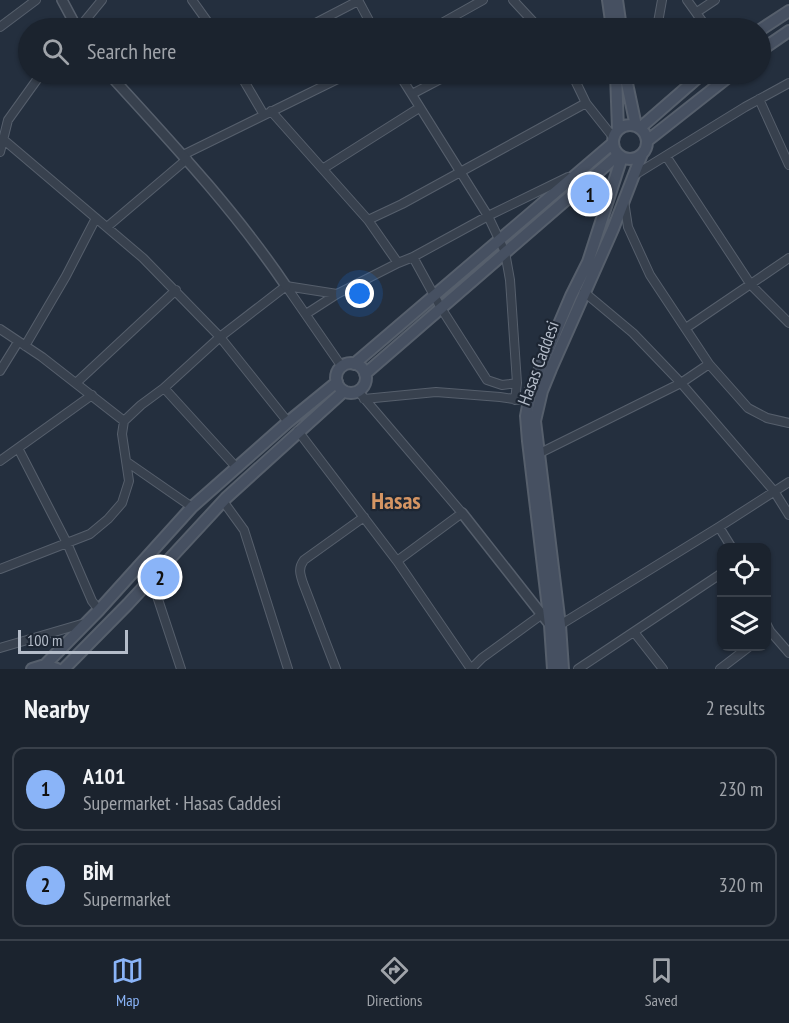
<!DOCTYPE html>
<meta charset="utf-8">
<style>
:root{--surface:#1b232e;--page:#282f3a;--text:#f1f3f6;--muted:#a0a4aa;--line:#39404a;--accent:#8ab4f8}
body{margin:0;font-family:"PT Sans Narrow",sans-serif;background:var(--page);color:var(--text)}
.controls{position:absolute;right:18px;bottom:18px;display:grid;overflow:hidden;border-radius:12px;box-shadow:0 2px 4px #0004}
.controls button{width:54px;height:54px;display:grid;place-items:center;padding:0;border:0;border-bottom:2px solid var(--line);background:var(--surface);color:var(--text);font:30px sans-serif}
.scale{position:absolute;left:18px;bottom:15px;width:110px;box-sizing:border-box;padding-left:6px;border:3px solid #b4bcc9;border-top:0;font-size:16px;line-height:21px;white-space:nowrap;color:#b4bcc9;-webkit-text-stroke:4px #1d2633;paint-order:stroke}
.you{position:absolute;left:360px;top:294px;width:21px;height:21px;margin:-15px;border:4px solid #fff;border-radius:50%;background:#1a73e8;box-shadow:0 0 0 9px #1a73e833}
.badge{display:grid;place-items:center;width:39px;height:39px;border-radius:50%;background:var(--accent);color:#111;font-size:20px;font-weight:700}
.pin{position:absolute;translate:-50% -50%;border:3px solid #fff;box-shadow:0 2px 6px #0006}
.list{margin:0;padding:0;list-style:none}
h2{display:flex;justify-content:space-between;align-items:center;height:78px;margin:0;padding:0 24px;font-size:26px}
h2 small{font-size:20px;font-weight:400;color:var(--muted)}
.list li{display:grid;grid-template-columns:39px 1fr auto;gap:18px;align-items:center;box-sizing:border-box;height:84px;margin:0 12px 12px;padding:0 12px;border:2px solid var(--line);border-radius:12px}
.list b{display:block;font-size:22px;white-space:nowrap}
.list p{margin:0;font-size:20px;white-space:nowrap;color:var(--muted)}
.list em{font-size:20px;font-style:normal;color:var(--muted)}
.icon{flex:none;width:33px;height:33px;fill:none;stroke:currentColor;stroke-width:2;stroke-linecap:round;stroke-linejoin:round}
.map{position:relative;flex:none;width:789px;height:669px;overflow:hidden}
.search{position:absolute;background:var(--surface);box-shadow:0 2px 4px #0004;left:18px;right:18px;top:18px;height:66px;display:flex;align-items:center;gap:15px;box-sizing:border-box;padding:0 21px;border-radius:33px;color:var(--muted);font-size:22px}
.sheet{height:270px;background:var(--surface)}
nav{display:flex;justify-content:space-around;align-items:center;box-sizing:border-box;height:84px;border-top:2px solid var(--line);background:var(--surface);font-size:16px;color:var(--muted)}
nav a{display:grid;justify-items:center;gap:3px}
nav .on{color:var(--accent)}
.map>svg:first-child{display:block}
</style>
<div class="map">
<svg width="789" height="669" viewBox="0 0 789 669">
<rect width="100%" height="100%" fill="#242f3e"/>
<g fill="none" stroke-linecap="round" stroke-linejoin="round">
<!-- minor casing -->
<g stroke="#565f6c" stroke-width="10">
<path id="minor" d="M192,0L212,28
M358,0L373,28
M513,0L539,28
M687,0L707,28
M697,12L715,0
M0,27L36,0
M79,28L102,0
M306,28L358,1
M433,28L483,0
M657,28L662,0
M240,74L264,115
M399,74L488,216L568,177
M572,74L586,103L613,137
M412,94L450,74
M759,99L789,165
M271,111L368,220L398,263
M4,140L143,258L220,337L288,422
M0,152L8,120L41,74
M183,155L348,74
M666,156L751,285L789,323
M324,168L419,108
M633,176L745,107L789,83
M624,201L628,227L650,275L709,364L748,408L767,418L789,423
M368,220L402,204L586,103
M107,227L187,159
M413,257L441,308L487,380L502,385L517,383
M286,286L342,367
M584,292L633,333L681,383L774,491L789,515
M306,314L337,294L398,263L413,257L488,216L505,252L510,280L517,383L515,400
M686,328L789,258
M0,329L42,357L124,421
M25,346L66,276L96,218
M0,371L18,342
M76,383L176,290
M164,388L236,467
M358,391L462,513L397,561
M364,399L436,392L500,397L528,401
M298,431L397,561L471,669
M18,448L67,543L92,601L99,610
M538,454L681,383L709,364
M0,461L92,395
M127,462L192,507
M223,501L244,530L288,669
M719,527L732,548
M0,569L90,534L108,519L122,503L129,481L122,434L124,421L141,405L164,388L220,337L286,286L337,294
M151,578L181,669
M766,623L770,631L789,653
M556,625H560L719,527L789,482
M634,632L663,669
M0,648L85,623
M336,669L303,583C300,574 298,568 304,560L364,517
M471,669L482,658L541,615
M578,669L722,573
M720,669L750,646"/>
</g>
<!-- tertiary casing -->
<g stroke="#565f6c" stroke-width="12">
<path id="tertiary" d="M62,0L77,28
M109,74C171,142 234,209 286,286
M462,513L550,625"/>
</g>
<!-- secondary casing -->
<g stroke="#565f6c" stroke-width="14">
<path id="secondary" d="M608,0L612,28
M617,0L621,28
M760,30L789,11
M760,51L789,31
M616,74L618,129
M625,74L636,126
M613 142a17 17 0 1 1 34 0a17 17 0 1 1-34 0Z
M640,128L702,74
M647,141L732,74
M336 378a15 15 0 1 1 30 0a15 15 0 1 1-30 0Z
M354,364L613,143
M365,374L618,155
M45,665L99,610L192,507L288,422L337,382
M32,669L45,665L57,669
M64,669L128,604L226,498L344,391
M553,669L550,625L528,441L526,416L531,390L571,296L588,262L622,157
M563,669L560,625L535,421L542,391L551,369L613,229L642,154"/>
</g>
<!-- minor -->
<use href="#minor" stroke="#38414e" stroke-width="8"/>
<!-- tertiary -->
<use href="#tertiary" stroke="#38414e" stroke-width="9"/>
<!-- secondary -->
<use href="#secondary" stroke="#465061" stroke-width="10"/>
</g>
<g text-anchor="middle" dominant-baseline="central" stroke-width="4.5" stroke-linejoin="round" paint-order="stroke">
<!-- street labels -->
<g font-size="18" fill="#b4bcc9" stroke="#1d2633">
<text transform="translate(538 363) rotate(-70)">Hasas Caddesi</text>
</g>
<!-- district labels -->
<g font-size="24" font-weight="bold" fill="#d59563" stroke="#1d2633">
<text x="396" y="500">Hasas</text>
</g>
</g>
</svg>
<div class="controls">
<button><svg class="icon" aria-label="locate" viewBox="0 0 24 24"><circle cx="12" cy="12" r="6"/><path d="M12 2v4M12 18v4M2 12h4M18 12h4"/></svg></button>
<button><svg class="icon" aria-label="layers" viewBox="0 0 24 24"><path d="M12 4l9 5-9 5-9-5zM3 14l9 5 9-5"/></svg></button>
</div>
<div class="scale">100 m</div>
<div class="you"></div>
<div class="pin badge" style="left:590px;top:194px">1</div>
<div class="pin badge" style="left:160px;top:577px">2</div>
<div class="search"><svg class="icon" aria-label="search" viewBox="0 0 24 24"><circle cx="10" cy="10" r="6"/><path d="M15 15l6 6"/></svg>Search here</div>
</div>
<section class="sheet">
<h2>Nearby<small>2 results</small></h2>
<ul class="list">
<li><span class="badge">1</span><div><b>A101</b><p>Supermarket · Hasas Caddesi</p></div><em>230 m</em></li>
<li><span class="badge">2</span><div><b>BİM</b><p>Supermarket</p></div><em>320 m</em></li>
</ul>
</section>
<nav>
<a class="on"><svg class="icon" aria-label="map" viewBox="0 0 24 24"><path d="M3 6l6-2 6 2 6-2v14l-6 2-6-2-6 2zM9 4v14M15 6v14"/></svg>Map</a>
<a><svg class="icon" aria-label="directions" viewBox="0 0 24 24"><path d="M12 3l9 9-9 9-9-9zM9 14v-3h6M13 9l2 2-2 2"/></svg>Directions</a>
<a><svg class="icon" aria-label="saved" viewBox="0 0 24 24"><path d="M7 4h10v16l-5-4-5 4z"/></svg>Saved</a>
</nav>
